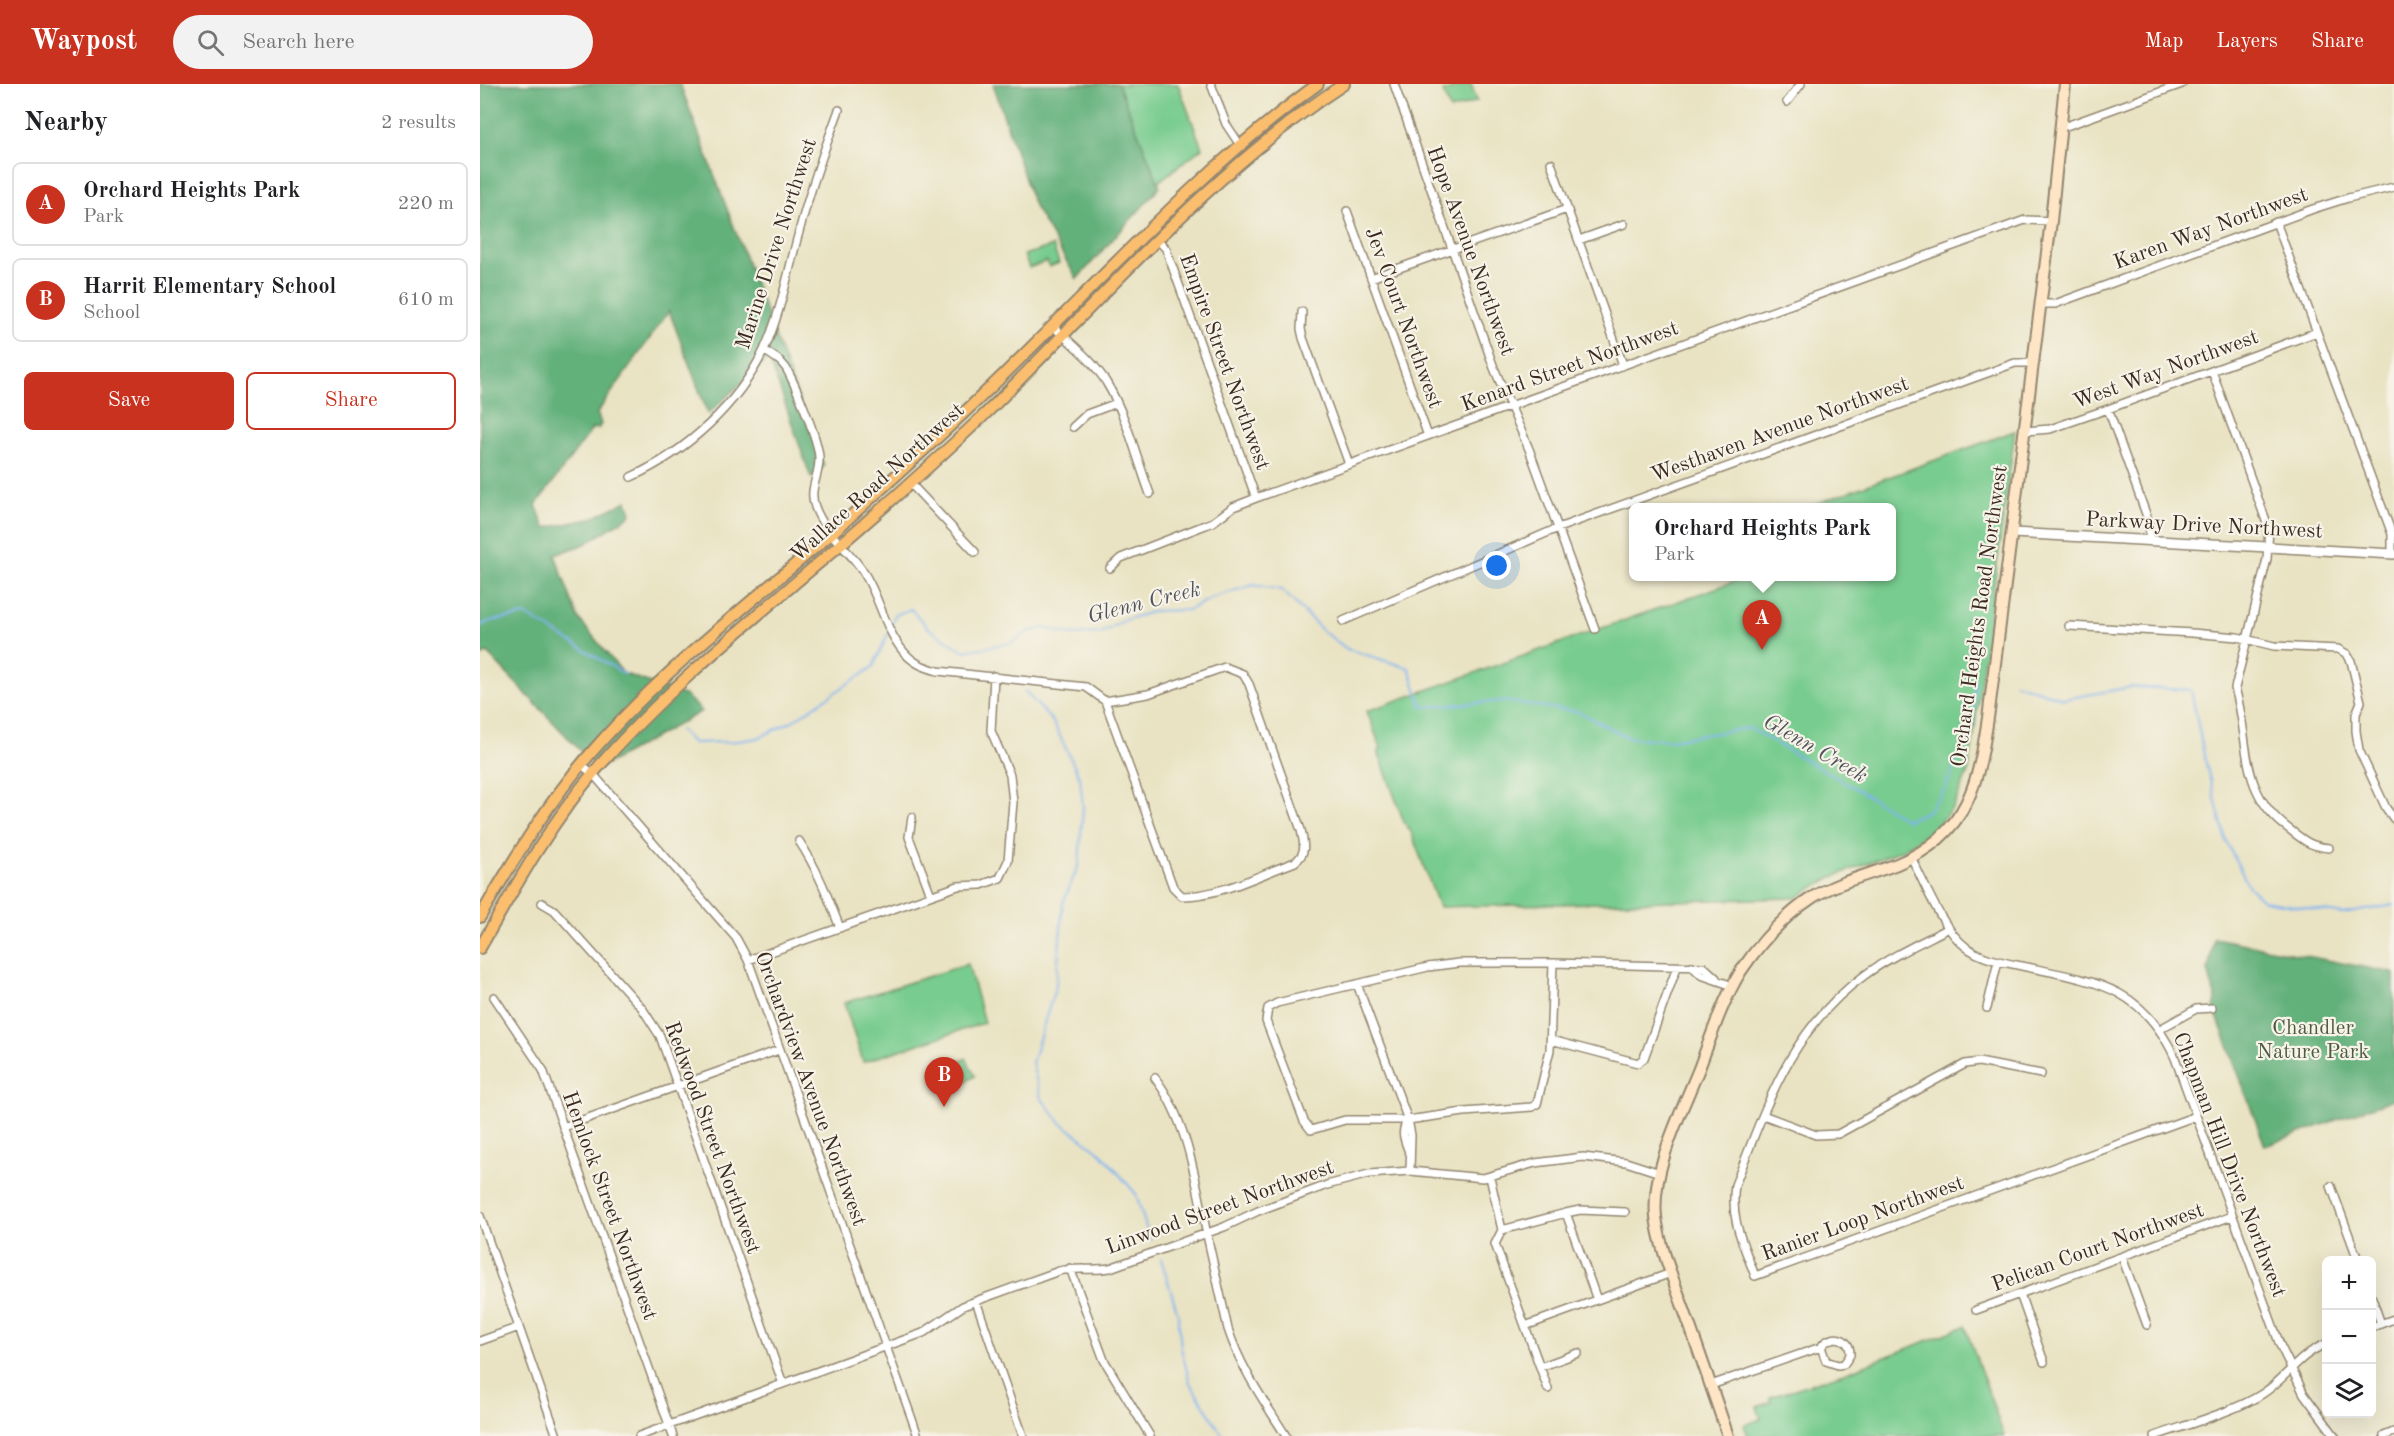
<!DOCTYPE html>
<meta charset="utf-8">
<style>
:root{--surface:#fff;--page:#f2f2f2;--text:#202124;--muted:#757577;--line:#e0e0e0;--accent:#c8321e}
body{margin:0;font-family:"Old Standard TT",serif;background:var(--page);color:var(--text)}
.controls{position:absolute;right:18px;bottom:18px;display:grid;overflow:hidden;border-radius:9px;box-shadow:0 6px 24px #0002}
.controls button{width:54px;height:54px;display:grid;place-items:center;padding:0;border:0;border-bottom:2px solid var(--line);background:var(--surface);color:var(--text);font:30px sans-serif}
.you{position:absolute;left:1017px;top:482px;width:21px;height:21px;margin:-15px;border:4px solid #fff;border-radius:50%;background:#1a73e8;box-shadow:0 0 0 9px #1a73e833}
.badge{display:grid;place-items:center;width:39px;height:39px;border-radius:50%;background:var(--accent);color:#fff;font-size:20px;font-weight:700}
.pin{position:absolute;translate:-50% -50px;filter:drop-shadow(0 2px 3px #0008)}
.pin::after{content:'';position:absolute;top:32px;width:21px;height:18px;background:inherit;clip-path:polygon(0 0,100% 0,50% 100%)}
.popup{position:absolute;left:1149px;top:419px;width:267px;height:78px;box-sizing:border-box;display:grid;place-content:center;border-radius:9px;background:var(--surface);filter:drop-shadow(0 2px 4px #0005);font-size:20px;white-space:nowrap;color:var(--muted)}
.popup b{font-size:22px;color:var(--text)}
.popup::after{content:'';position:absolute;left:50%;top:100%;margin-left:-12px;border:12px solid transparent;border-top-color:var(--surface)}
.list{margin:0;padding:0;list-style:none}
h2{display:flex;justify-content:space-between;align-items:center;height:78px;margin:0;padding:0 24px;font-size:26px}
h2 small{font-size:20px;font-weight:400;color:var(--muted)}
.list li{display:grid;grid-template-columns:39px 1fr auto;gap:18px;align-items:center;box-sizing:border-box;height:84px;margin:0 12px 12px;padding:0 12px;border:2px solid var(--line);border-radius:9px}
.list b{display:block;font-size:22px;white-space:nowrap}
.list p{margin:0;font-size:20px;white-space:nowrap;color:var(--muted)}
.list em{font-size:20px;font-style:normal;color:var(--muted)}
.actions{display:flex;gap:12px;padding:18px 24px}
.actions a{flex:1;padding:14px 0;border:2px solid var(--accent);border-radius:9px;text-align:center;font-size:21px;color:var(--accent)}
.actions .main{background:var(--accent);color:#fff}
.icon{flex:none;width:33px;height:33px;fill:none;stroke:currentColor;stroke-width:2;stroke-linecap:round;stroke-linejoin:round}
.map{position:relative;flex:none;width:1914px;height:1352px;overflow:hidden}
header{display:flex;align-items:center;gap:36px;box-sizing:border-box;height:84px;padding:0 30px;background:var(--accent);color:#fff}
header strong{font-size:28px}
nav{display:flex;gap:33px;margin-inline-start:auto;font-size:21px}
.search{width:420px;height:54px;background:var(--page);display:flex;align-items:center;gap:15px;box-sizing:border-box;padding:0 21px;border-radius:33px;color:var(--muted);font-size:22px}
main{display:flex}
aside{flex:1;background:var(--surface)}
.map>svg:first-child{display:block}
</style>
<header>
<strong>Waypost</strong>
<div class="search"><svg class="icon" aria-label="search" viewBox="0 0 24 24"><circle cx="10" cy="10" r="6"/><path d="M15 15l6 6"/></svg>Search here</div>
<nav><a>Map</a><a>Layers</a><a>Share</a></nav>
</header>
<main>
<aside>
<h2>Nearby<small>2 results</small></h2>
<ul class="list">
<li><span class="badge">A</span><div><b>Orchard Heights Park</b><p>Park</p></div><em>220 m</em></li>
<li><span class="badge">B</span><div><b>Harrit Elementary School</b><p>School</p></div><em>610 m</em></li>
</ul>
<div class="actions"><a class="main">Save</a><a>Share</a></div>
</aside>
<div class="map">
<svg width="1914" height="1352" viewBox="0 0 1914 1352">
<rect width="100%" height="100%" fill="#f7f3e8"/>
<filter id="ink" filterUnits="userSpaceOnUse"><feTurbulence type="fractalNoise" baseFrequency=".0167" numOctaves="2"/><feDisplacementMap in="SourceGraphic" scale="12" xChannelSelector="R" yChannelSelector="G"/><feConvolveMatrix kernelMatrix="1 2 1 2 8 2 1 2 1" color-interpolation-filters="sRGB"/></filter>
<filter id="wash" filterUnits="userSpaceOnUse"><feTurbulence type="fractalNoise" baseFrequency=".008" numOctaves="4" result="noise"/><feDisplacementMap in="SourceGraphic" scale="24" xChannelSelector="R" yChannelSelector="G"/><feGaussianBlur stdDeviation="1.35" result="paint"/><feColorMatrix in="noise" values="0 0 0 0 0 0 0 0 0 0 0 0 0 0 0 0 0 1.4 0 .05"/><feComposite in="paint" operator="in"/></filter>
<g filter="url(#wash)">
<rect width="100%" height="100%" fill="#e9e3c3"/>
<!-- green -->
<path fill="#78cc8f" stroke="#5a7b56" stroke-width="1.5" d="M638,0H698L722,64L678,98Z
M986,0H991L997,17L970,26L963,8Z
M573,162L579,179L569,183L567,177L549,184L544,171Z
M1535,347L1489,685L1473,724L1449,749L1422,766L1350,794L1316,814L959,823L931,748L924,738L898,668L901,665L887,627L1267,493L1411,492V424L1327,423Z
M488,880L504,939L383,978L364,919Z
M486,974L495,992L472,1007L462,987Z
M1485,1242L1524,1352H1268L1264,1341L1281,1335L1277,1323L1292,1318L1290,1313L1367,1288Z"/>
<!-- forest -->
<path fill="#62b07a" stroke="#4e6d4c" stroke-width="1.5" d="M0,0H200L344,382L331,394L289,274L228,330L189,227L117,329L121,340L118,345L113,344L56,421L65,444L110,435L147,417L151,429L148,433L105,460L75,471L98,534L143,589L206,612L222,627L118,685L7,569L0,572Z
M513,0H638L680,103L597,195L554,122Z
M1734,854L1914,889V1015L1785,1062L1734,924L1736,916L1728,886Z"/>
<g fill="none" stroke-linecap="round" stroke-linejoin="round">
<!-- stream -->
<path stroke="#81b4ee" stroke-width="2" d="M0,542L10,537L46,531L145,590
M411,542L415,531L431,525L449,545L484,567L531,559L548,548L565,544L592,551L621,549L645,536L675,527L708,526L734,513L773,501L802,506L844,548L867,565L929,584L942,623L1023,617L1099,628L1149,654L1190,656L1269,644L1380,707L1427,736L1448,727L1464,706L1492,644L1495,595
M1535,599L1584,615L1652,603L1711,606L1725,676L1746,757L1769,803L1784,817L1863,830L1914,821
M545,607L573,638L600,694L603,723L599,780L583,819L576,901L552,979L561,1014L580,1038L622,1070L656,1110L670,1156
M200,646L213,659L250,658L278,654L311,638L393,583L408,550
M681,1175L698,1230L701,1264L710,1299L743,1352"/>
</g>
</g>
<g filter="url(#ink)">
<g fill="none" stroke-linecap="round" stroke-linejoin="round">
<!-- minor casing -->
<g stroke="#928670" stroke-width="10">
<path id="minor" d="M731,0L746,40L760,61
M914,0L1014,284L1049,365L1115,545
M1307,18L1321,0
M1580,43L1589,41L1702,0
M1071,79L1143,281
M867,127L948,352
M1796,138L1912,450V470
M678,156L686,165L776,414
M1099,156L1144,140
M891,194L1087,125
M1560,220H1575L1833,125L1868,114L1914,103
M822,228L821,245L823,254L869,380
M572,241C590,259 613,276 626,298C646,330 657,375 670,410
M284,266L300,277L306,284C315,300 339,357 339,374C340,391 328,405 335,423C344,449 370,466 384,489C400,514 404,544 423,567C433,579 443,583 458,587L606,603L625,617
M1732,287L1789,445L1787,475L1755,604C1771,657 1757,707 1809,745C1825,757 1829,762 1849,764
M1628,325L1670,441L1669,457
M593,343L607,330L637,319
M1545,347L1570,345L1628,325L1837,248
M151,393C206,368 258,321 284,266C301,229 308,187 319,148C330,106 344,66 359,26
M430,399L495,468
M630,484L641,474L733,438L753,423L776,414L1545,136L1571,137
M863,537L1078,444L1535,279H1552
M1589,542L1712,549L1757,553L1794,562L1858,565L1867,570L1871,577L1881,618L1876,630V647L1879,666L1906,724L1914,735
M745,583L763,590L769,600L821,746C824,760 827,769 815,778C779,791 741,812 702,812L693,803L625,617L668,610Z
M102,681L113,690L256,854L268,876L438,1352
M432,733L429,753L451,811
M319,757C337,784 348,813 360,844
M1431,773C1445,800 1462,845 1486,863C1502,875 1522,878 1542,882C1613,897 1662,901 1695,974L1800,1261L1824,1310L1855,1352
M62,819L74,826L162,924L180,952L303,1300
M1469,844C1440,859 1411,872 1385,891C1311,944 1287,1020 1255,1101C1250,1136 1263,1159 1275,1192L1716,1032
M268,876L478,802L501,801L520,794L528,777L533,718L530,691L511,647L514,592
M1073,879L1224,883L1236,894
M1212,882L1221,891L1253,902
M877,900L928,1036L931,1051L930,1087
M14,913L63,986L193,1352
M1507,924L1518,877
M1680,945L1716,925L1732,924
M1071,956L1158,979L1164,974L1197,883
M675,994C708,1037 716,1099 727,1151C734,1182 741,1214 748,1245C761,1285 784,1317 806,1352
M1283,1031L1336,1051L1358,1050L1485,980L1499,978L1561,990
M928,1036H865L831,1046L824,1037L786,937L788,924L797,919L948,883L979,879H1073L1070,966L1057,1020L1052,1023L984,1028L928,1036C920,1048 924,1055 929,1068
M83,1043L299,966
M1010,1093L1022,1146L1015,1160L1045,1242
M1851,1102L1878,1176
M0,1132L77,1352
M1022,1146L1086,1129
M1642,1173L1667,1241
M590,1184L624,1276L670,1352
M1540,1210L1564,1278
M1892,1214L1901,1240
M1117,1216L1086,1129L1100,1126L1145,1128
M496,1217L543,1352
M1496,1226L1752,1132
M1892,1243L1914,1235
M0,1257L39,1243
M1060,1283L1098,1269
M1231,1301L1341,1263C1350,1249 1371,1252 1370,1271L1364,1280L1358,1281L1346,1277L1341,1263
M1068,1305L1045,1242L1191,1189
M159,1352L443,1249L483,1222L496,1217L579,1187C596,1183 613,1187 630,1184L744,1143L778,1127L847,1101L889,1090L930,1087L1003,1094L1055,1079L1103,1073L1146,1078L1180,1089
M1675,1352C1706,1341 1756,1327 1782,1310C1806,1295 1819,1270 1846,1260
M1904,1352L1914,1348"/>
</g>
<!-- tertiary casing -->
<g stroke="#928670" stroke-width="12">
<path id="tertiary" d="M1532,449L1914,470"/>
</g>
<!-- secondary casing -->
<g stroke="#928670" stroke-width="14">
<path id="secondary" d="M1248,1352C1233,1308 1218,1264 1202,1220C1192,1192 1180,1163 1176,1133C1171,1084 1202,1028 1220,982C1232,950 1243,916 1261,887C1280,859 1305,831 1333,813C1360,797 1389,791 1417,780C1490,750 1499,696 1509,627L1571,137L1585,0"/>
</g>
<!-- primary casing -->
<g stroke="#928670" stroke-width="14">
<path id="primary" d="M0,833C35,773 71,713 118,661C188,582 272,518 352,449C398,408 444,367 489,324C605,215 708,94 838,0
M0,864C35,803 69,741 114,688C176,616 249,555 321,494C383,442 443,389 501,334C618,220 726,90 864,0"/>
</g>
<!-- minor -->
<use href="#minor" stroke="#fff" stroke-width="7"/>
<!-- tertiary -->
<use href="#tertiary" stroke="#fff" stroke-width="9"/>
<!-- secondary -->
<use href="#secondary" stroke="#fde5c5" stroke-width="10"/>
<!-- primary -->
<use href="#primary" stroke="#fabe6e" stroke-width="10"/>
</g>
</g>
<g text-anchor="middle" dominant-baseline="central" stroke-width="4.5" stroke-linejoin="round" paint-order="stroke">
<!-- street labels -->
<g font-size="21" fill="#3b2a1e" stroke="#f7f3e8">
<text transform="translate(1731 145) rotate(-20)">Karen Way Northwest</text>
<text transform="translate(297 160) rotate(-72)">Marine Drive Northwest</text>
<text transform="translate(990 167) rotate(70)">Hope Avenue Northwest</text>
<text transform="translate(923 234) rotate(70)">Jev Court Northwest</text>
<text transform="translate(744 278) rotate(70)">Empire Street Northwest</text>
<text transform="translate(1090 283) rotate(-20)">Kenard Street Northwest</text>
<text transform="translate(1686 286) rotate(-20)">West Way Northwest</text>
<text transform="translate(1300 346) rotate(-20)">Westhaven Avenue Northwest</text>
<text transform="translate(398 399) rotate(-42)">Wallace Road Northwest</text>
<text transform="translate(1724 442) rotate(3)">Parkway Drive Northwest</text>
<text transform="translate(1500 532) rotate(-82)">Orchard Heights Road Northwest</text>
<text transform="translate(330 1005) rotate(70)">Orchardview Avenue Northwest</text>
<text transform="translate(232 1054) rotate(70)">Redwood Street Northwest</text>
<text transform="translate(1749 1081) rotate(69)">Chapman Hill Drive Northwest</text>
<text transform="translate(129 1122) rotate(70)">Hemlock Street Northwest</text>
<text transform="translate(740 1124) rotate(-20)">Linwood Street Northwest</text>
<text transform="translate(1383 1135) rotate(-20)">Ranier Loop Northwest</text>
<text transform="translate(1618 1164) rotate(-20)">Pelican Court Northwest</text>
</g>
<!-- park labels -->
<g font-size="21" fill="#4d5b40" stroke="#f7f3e8">
<text x="1833" y="944">Chandler<tspan x="1833" dy="24">Nature Park</tspan></text>
</g>
<!-- water labels -->
<g font-size="22" font-style="italic" fill="#50535c" stroke="#f7f3e8">
<text transform="translate(664 519) rotate(-14)">Glenn Creek</text>
<text transform="translate(1335 665) rotate(30)">Glenn Creek</text>
</g>
</g>
</svg>
<div class="controls">
<button>+</button>
<button>−</button>
<button><svg class="icon" aria-label="layers" viewBox="0 0 24 24"><path d="M12 4l9 5-9 5-9-5zM3 14l9 5 9-5"/></svg></button>
</div>
<div class="you"></div>
<div class="pin badge" style="left:1282px;top:566px">A</div>
<div class="popup"><b>Orchard Heights Park</b>Park</div>
<div class="pin badge" style="left:464px;top:1023px">B</div>
</div>
</main>
